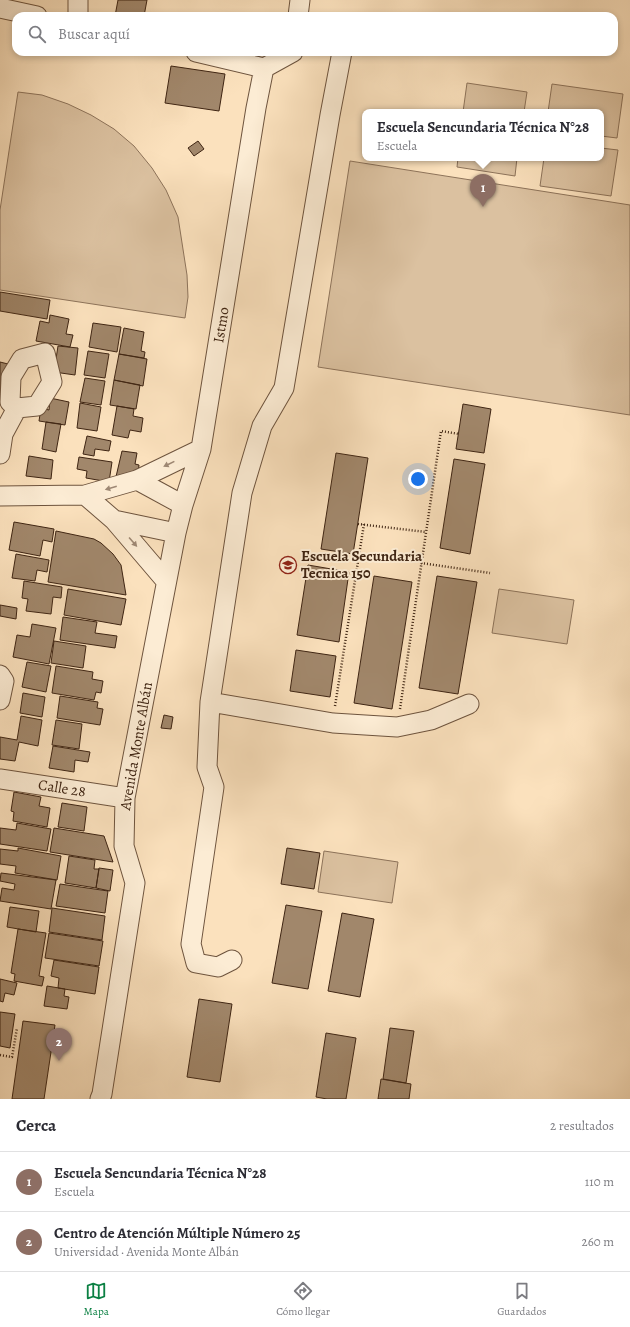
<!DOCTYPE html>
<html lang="es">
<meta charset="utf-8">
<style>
:root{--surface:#fff;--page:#f2f2f3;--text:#2b2b33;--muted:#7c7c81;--line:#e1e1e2;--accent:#0b8043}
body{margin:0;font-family:Alegreya,serif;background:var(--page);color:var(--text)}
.you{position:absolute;left:418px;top:479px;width:14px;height:14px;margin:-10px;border:3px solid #fff;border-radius:50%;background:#1a73e8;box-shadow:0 0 0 6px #1a73e833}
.badge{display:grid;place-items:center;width:26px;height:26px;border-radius:50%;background:var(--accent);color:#fff;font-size:13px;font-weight:700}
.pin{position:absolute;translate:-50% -33px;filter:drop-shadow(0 1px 2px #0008)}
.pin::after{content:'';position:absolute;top:21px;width:14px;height:12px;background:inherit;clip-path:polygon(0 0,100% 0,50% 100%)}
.popup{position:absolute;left:362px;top:109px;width:242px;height:52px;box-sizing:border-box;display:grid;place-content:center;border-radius:8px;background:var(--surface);filter:drop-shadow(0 1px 3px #0005);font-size:13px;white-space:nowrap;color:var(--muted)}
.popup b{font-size:15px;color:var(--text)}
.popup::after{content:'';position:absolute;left:50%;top:100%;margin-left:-8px;border:8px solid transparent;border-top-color:var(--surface)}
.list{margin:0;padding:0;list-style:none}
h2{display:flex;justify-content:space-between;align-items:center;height:52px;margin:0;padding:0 16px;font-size:17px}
h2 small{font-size:13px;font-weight:400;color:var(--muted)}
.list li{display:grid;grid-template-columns:26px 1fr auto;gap:12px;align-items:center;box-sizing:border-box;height:60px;padding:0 16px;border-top:1px solid var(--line)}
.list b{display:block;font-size:15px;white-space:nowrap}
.list p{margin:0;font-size:13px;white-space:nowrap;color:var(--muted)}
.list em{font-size:13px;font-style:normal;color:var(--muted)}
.icon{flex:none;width:22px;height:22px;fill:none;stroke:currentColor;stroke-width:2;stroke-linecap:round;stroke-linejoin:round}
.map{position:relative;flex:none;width:630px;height:1099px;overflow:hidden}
.search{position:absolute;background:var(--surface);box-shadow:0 2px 6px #0003;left:12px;right:12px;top:12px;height:44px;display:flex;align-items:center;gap:10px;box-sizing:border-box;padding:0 14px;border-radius:12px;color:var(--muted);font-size:15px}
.sheet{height:172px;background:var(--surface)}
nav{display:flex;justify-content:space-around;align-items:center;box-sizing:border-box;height:56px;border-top:1px solid var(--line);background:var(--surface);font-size:11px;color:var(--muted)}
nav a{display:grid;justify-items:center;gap:2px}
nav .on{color:var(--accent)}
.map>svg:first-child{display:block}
</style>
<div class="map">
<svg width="630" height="1099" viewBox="0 0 630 1099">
<rect width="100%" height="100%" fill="#fbe1bd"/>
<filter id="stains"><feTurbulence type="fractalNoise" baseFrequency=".005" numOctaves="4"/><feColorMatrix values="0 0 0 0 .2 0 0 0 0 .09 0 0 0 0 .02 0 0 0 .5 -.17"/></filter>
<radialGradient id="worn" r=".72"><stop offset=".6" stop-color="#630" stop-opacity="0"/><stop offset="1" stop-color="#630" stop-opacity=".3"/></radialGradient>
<!-- green -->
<path fill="#dbc1a0" stroke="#8d735a" d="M467,83L527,92L524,112H463Z
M552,84L623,94L617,138L601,136V112H548Z
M18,92L42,95L68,104L91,115L114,129L134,146L152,168L166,190L178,217L187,275L188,297L185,318L0,290V210Z
M601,148L618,150L611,196L540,186L544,158H601Z
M458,158H517L515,176L457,167Z
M350,161L630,205V415L318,367Z
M499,589L574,600L567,644L492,633Z
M324,851L398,862L392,903L318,892Z"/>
<!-- building -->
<path fill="#a1876b" stroke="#3f2513" d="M118,0H147L144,16H115Z
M171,66L225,74L219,111L165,103Z
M198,141L204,149L194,156L188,148Z
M0,292L50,300L47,319L0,311Z
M50,315L69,319L66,334L73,335L70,347L36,341L40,321L49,323Z
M93,323L121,327L117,352L89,347Z
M124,328L144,332L141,351L145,352L144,358L119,354Z
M58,346L78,348L75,375L54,372Z
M88,351L109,354L105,378L84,375Z
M119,354L147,359L143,386L114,380Z
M0,362L8,364L4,391H0Z
M85,378L105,381L101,405L80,402Z
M114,380L140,385L136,409L110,405Z
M50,398L69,402L65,425L39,421L41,408L49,410Z
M80,403L101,407L97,431L77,428Z
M463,404L491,409L484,453L456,449Z
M117,406L134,409L133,416L143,418L141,432L130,430L128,438L112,435Z
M46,422L61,424L56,452L42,449Z
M87,436L111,441L109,451L95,449L94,456L83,454Z
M122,451L137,453L135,464L139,465L138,474L115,481Z
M336,453L368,458L353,554L321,549Z
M29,456L53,460L51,479L26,476Z
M79,457L112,462L109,482L86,478L87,471L77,469Z
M454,459L485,464L470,554L440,548Z
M14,522L54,529L52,542L43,540L40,556L9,550Z
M56,531L94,539L101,543L113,554L121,565L126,595L48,582Z
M16,554L49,560L47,572L37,570L35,581L12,578Z
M308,565L349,572L339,642L297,635Z
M374,576L412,582L392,709L354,703Z
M437,576L477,582L458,694L419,688Z
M24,581L62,587L61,598L53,597L51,614L26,611L28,599L22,598Z
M68,589L126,599L121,625L64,615Z
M0,605L17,608L16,619L0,616Z
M63,617L97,622L95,633L117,636L115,648L60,640Z
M32,624L56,628L49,664L13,657L17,635L30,637Z
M54,641L86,646L83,668L51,663Z
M296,650L336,656L330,697L290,691Z
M27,662L51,666L46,692L22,687Z
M56,666L93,672L92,679L103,681L101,693L96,692L94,700L52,693Z
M23,693L45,697L42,717L20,713Z
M60,696L98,702L97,708L103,709L100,725L57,718Z
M164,715L173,717L171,729L161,728Z
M21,716L42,720L38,746L19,742L15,761L0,759V737L17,740Z
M56,720L82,724L79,749L52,745Z
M53,746L90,752L88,762L75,760L74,772L49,768Z
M14,792L41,797L39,806L50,808L47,827L13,821L14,812L11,811Z
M62,803L87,807L84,831L58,827Z
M17,823L51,829L47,851L0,844V828L16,830Z
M54,828L104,836L113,862L50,852Z
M18,848L61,856L57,880L15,873L16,866L0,864V849L18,851Z
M287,848L320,853L314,889L281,884Z
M69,856L95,860L94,869H99L96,888L65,883Z
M99,868L113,870L110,891L96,888Z
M1,873L56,880L51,909L0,901L2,888L14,890L15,884L0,881Z
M60,884L108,891L105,913L56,906Z
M286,905L322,911L308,989L272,983Z
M10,907L39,911L36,932L7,927Z
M52,908L105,916L102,940L49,932Z
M342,913L374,919L360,997L328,991Z
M18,929L46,933L39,976L44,977L42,986L14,981L15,974L11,973Z
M49,933L103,941L99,966L45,958Z
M54,960L99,967L95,994L58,988L59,978L51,976Z
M0,979L17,983L14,995L5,993L3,1002L0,1001Z
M47,986L65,989L64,996L69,997L67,1009L44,1006Z
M199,999L232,1004L220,1082L187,1077Z
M0,1012L15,1014L10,1048L0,1046Z
M23,1021L55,1025L44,1099H12Z
M390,1028L414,1031L406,1083L383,1079Z
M326,1033L356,1038L346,1099H327L316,1097Z
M381,1079L411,1084L409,1099H378Z"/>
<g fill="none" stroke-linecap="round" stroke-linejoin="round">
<!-- minor casing -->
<g stroke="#6e543e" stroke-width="21">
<path id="minor" d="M78,0V16
M0,8L37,16
M298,16L300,0
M196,52L264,68
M264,68L293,52
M0,454L3,434L17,408L37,406L52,382L45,353L22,359L11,377L10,402L17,408
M137,480L183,505
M85,495L114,520L166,581
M0,496L85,495L137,480L201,449
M114,520L176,533
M0,675L4,681L0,700
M210,702L333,723L397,727L431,720L469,704
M0,779L125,798
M232,960L218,967L196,963L191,944L214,787L207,767L210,702L242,493L262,426L284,388L330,115L342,52
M100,1099L102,1094L135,883L124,846L125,798L176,533L183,505L201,449L256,108L264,68"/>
</g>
<!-- path -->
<path stroke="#3f2513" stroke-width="2.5" stroke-dasharray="1 2" stroke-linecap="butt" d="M358,524L426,532
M421,563L490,573
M335,706L364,524
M400,709L441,431L459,434
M0,1055L12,1057L17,1028"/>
<!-- minor -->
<use href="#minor" stroke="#fcecd4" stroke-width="19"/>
</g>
<!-- one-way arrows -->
<defs><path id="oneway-solid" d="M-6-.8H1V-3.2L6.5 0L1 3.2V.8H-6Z"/></defs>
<g fill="#9e8874">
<use href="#oneway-solid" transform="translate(169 464) rotate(154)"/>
<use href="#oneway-solid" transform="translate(111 488) rotate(164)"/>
<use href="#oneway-solid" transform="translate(133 542) rotate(49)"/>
</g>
<!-- icons -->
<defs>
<g id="school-ring" transform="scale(0.9)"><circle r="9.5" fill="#fcecd4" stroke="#8f2418" stroke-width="1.5"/><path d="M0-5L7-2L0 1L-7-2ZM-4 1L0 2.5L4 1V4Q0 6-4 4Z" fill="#8f2418"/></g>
</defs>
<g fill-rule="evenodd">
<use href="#school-ring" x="288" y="565"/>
</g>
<g text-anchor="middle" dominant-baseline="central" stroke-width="4" stroke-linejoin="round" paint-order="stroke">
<!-- street labels -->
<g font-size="15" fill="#3f2513" stroke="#fcecd4">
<text transform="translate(221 325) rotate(-81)">Istmo</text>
<text transform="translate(136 746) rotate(-80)">Avenida Monte Albán</text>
<text transform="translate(62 788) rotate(9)">Calle 28</text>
</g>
<!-- poi labels -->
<g font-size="15" font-weight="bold" fill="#3f2513" stroke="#fcecd4" text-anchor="start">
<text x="301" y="556">Escuela Secundaria<tspan x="301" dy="17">Tecnica 150</tspan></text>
</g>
</g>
<rect width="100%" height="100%" filter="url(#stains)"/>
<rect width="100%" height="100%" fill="url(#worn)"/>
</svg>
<div class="you"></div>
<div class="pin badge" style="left:483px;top:207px;background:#8d6e63">1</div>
<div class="popup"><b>Escuela Sencundaria Técnica N°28</b>Escuela</div>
<div class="pin badge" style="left:59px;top:1061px;background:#8d6e63">2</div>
<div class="search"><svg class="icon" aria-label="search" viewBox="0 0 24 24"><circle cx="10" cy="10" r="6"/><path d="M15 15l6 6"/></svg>Buscar aquí</div>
</div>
<section class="sheet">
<h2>Cerca<small>2 resultados</small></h2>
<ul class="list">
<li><span class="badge" style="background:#8d6e63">1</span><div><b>Escuela Sencundaria Técnica N°28</b><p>Escuela</p></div><em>110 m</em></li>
<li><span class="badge" style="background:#8d6e63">2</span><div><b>Centro de Atención Múltiple Número 25</b><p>Universidad · Avenida Monte Albán</p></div><em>260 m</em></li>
</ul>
</section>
<nav>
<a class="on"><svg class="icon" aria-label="map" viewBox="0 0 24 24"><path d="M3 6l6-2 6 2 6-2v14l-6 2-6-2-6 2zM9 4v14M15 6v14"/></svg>Mapa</a>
<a><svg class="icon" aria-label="directions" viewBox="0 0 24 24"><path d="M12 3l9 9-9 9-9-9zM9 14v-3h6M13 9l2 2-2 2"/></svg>Cómo llegar</a>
<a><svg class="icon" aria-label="saved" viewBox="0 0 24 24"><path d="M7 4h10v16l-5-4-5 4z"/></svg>Guardados</a>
</nav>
